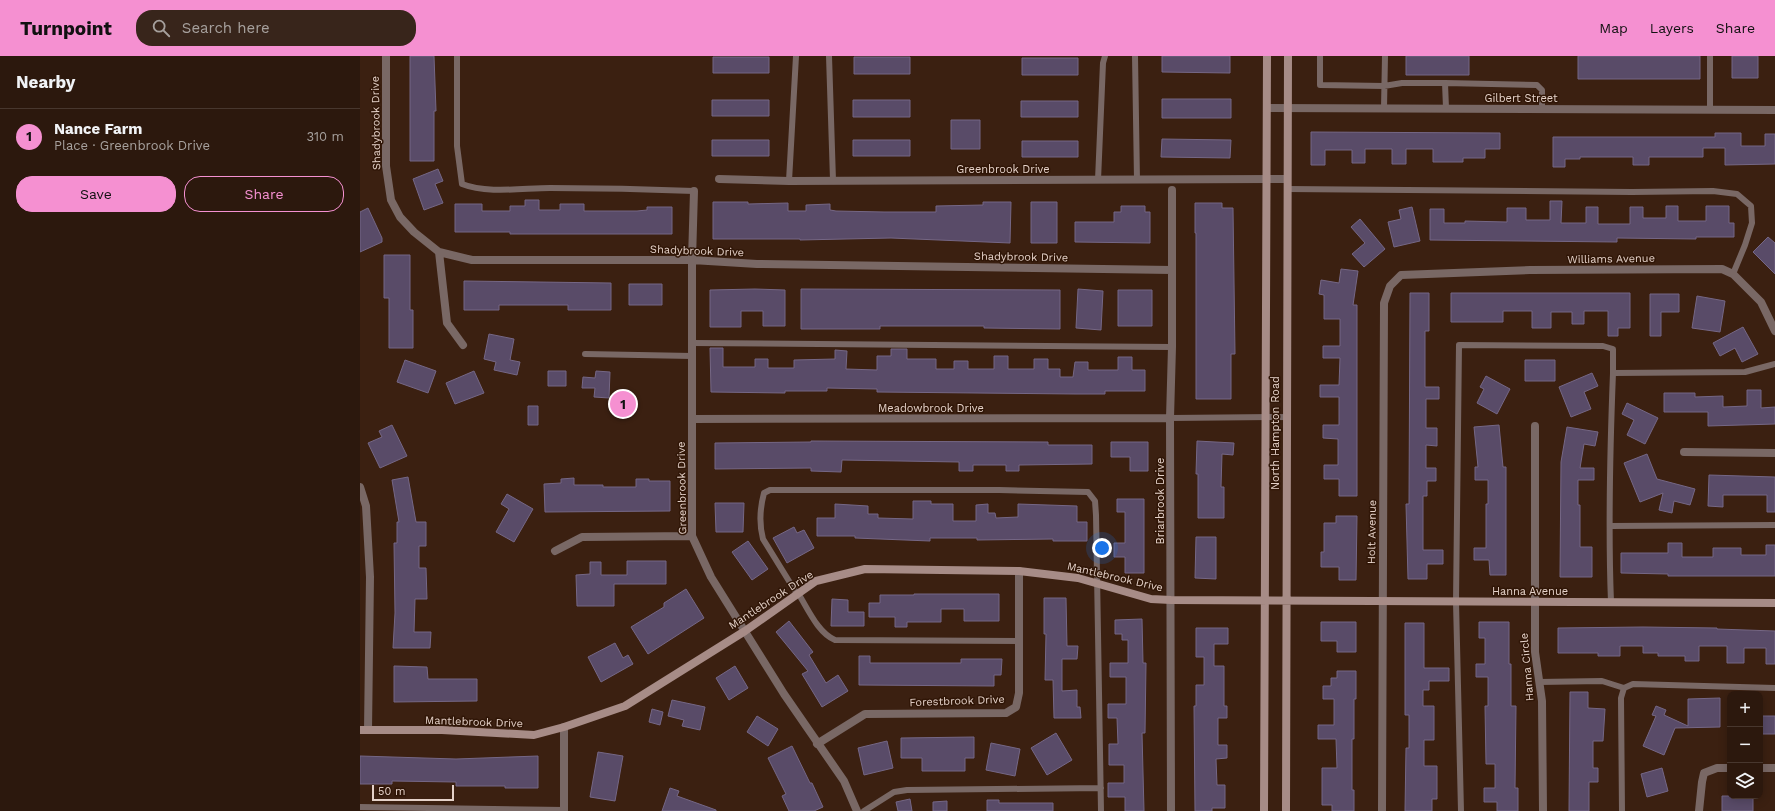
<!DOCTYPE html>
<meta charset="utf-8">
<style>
:root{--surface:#2c180d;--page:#38251b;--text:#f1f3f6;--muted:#a6a09d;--line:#48372e;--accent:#f590d1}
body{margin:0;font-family:"Work Sans",sans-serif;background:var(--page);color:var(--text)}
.controls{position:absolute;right:12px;bottom:12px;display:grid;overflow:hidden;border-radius:8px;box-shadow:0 2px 10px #0003}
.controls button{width:36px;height:36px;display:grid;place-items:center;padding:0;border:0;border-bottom:1px solid var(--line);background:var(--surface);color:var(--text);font:20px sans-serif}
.scale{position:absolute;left:12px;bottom:10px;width:82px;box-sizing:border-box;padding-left:4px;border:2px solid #e5d2c9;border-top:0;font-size:11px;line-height:14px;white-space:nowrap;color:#e5d2c9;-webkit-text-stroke:3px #301607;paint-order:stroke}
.you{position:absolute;left:742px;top:492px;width:14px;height:14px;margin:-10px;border:3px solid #fff;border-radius:50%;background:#1a73e8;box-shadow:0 0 0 6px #1a73e833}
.badge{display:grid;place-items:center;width:26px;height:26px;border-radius:50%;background:var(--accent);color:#111;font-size:13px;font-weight:700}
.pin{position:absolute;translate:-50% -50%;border:2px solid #fff;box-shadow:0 1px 4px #0006}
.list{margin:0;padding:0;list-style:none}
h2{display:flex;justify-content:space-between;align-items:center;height:52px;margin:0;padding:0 16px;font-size:17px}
h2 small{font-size:13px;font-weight:400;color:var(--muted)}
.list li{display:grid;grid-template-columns:26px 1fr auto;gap:12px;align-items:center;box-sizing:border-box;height:56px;padding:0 16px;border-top:1px solid var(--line)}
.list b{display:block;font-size:15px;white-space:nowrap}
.list p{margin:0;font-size:13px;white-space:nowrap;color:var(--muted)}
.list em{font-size:13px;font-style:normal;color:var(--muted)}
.actions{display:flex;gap:8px;padding:12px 16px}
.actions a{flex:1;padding:9px 0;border:1px solid var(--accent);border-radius:16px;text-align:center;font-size:14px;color:var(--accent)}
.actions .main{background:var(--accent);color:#111}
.icon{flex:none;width:22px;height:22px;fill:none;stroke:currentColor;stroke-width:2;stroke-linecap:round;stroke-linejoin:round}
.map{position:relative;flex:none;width:1415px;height:755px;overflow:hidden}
header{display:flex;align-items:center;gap:24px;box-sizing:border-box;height:56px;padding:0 20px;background:var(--accent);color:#111}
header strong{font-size:19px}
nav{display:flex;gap:22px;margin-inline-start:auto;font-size:14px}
.search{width:280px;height:36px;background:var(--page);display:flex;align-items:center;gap:10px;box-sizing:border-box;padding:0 14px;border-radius:16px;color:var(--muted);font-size:15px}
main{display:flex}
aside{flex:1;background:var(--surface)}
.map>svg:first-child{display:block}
</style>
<header>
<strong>Turnpoint</strong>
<div class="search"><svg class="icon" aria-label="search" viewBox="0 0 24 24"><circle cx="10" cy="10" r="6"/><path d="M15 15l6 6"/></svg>Search here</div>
<nav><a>Map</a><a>Layers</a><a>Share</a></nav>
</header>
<main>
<aside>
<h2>Nearby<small></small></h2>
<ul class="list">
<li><span class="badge">1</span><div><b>Nance Farm</b><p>Place · Greenbrook Drive</p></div><em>310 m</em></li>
</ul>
<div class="actions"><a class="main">Save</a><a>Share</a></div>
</aside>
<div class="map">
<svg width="1415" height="755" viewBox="0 0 1415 755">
<rect width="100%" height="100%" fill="#3b2011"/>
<!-- building -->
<path fill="#594b68" stroke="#756785" d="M50,0H74L76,55H74V105H50Z
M802,0H870V17L802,16Z
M1046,0H1109V19H1046Z
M1218,0H1340V23H1218Z
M1372,0H1398V22H1372Z
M353,1H409V17H353Z
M494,1H550V18H494Z
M662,2H718V19H662Z
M802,43H871V62H802Z
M352,44H409V60H352Z
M493,44H550V61H493Z
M661,45H718V61H661Z
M591,64H620V93H591Z
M951,76L1140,77V93H1125V102H1103V106H1073V93H1046V108H1032V93H1005V107H992V94H965V109H951Z
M1355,77H1381V90H1405V78H1415V108L1365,109V92H1343V101H1289V109H1273V101H1220V103H1205V111H1193V81H1355Z
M802,83L871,84L870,102L801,101Z
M352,84H409V100H352Z
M493,84H550V100H493Z
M662,85H718V101H662Z
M78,113L83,125L75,128L83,147L64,154L53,123Z
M165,144H179V154H200V148H224V155H277L287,154V151H312V178H150V176H95V148H122V155H150V150H165Z
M1190,145H1202L1201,167H1226V151H1238V168H1270V151H1283V162H1306V150H1318V165H1346V150H1369V167H1374V181H1336V183L1257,182V186L1070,184V153H1084V167H1105V165L1147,166V152H1166V164H1190Z
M353,146H388V148L428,147V155H446V149L470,148V154L476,155L524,156H576V150L623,149V146H651L650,187L531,182L440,184V183H353Z
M671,146H697V187H671Z
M835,147H862V152H873L875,298H871V343H836V177H835Z
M761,150H785V156H790V187L715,186V166H754V156H761Z
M1052,151L1060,185L1034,191L1028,166L1041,163L1039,154Z
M8,152L22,182V186L0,196V156Z
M1000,163L1025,193L1004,211L992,198L1005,187L991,171Z
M1408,181L1415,187V218L1393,196Z
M24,199H50V254H53V292H29V242H24Z
M981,213L998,215L993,249H997V440H979V423H964V409H978V383L963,382V369H979V341H960V329H979L980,302H963V290H980V263H964V239L959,238L961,224L979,227Z
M104,225L251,227V254H208V249H139V254H104Z
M269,228H302V249H269Z
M395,233L425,234V270H403V255H381V271H350V234Z
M441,233L700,234V273L624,272V270H520V273H441Z
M718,233L743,235L741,274L716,272Z
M758,234H792V270H758Z
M1050,237H1069V275H1065V331H1079V343H1066V372H1077V390L1066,389V412H1076V425H1067V440H1063V494H1083V508H1067V523H1048L1046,448H1049Z
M1091,237H1270V272H1258V280H1248V255H1224V268H1212V256H1191V272H1172V255H1143V266H1091Z
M1290,238H1319V256H1301V280H1290Z
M1337,240L1365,245L1360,276L1332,272Z
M1383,271L1398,298L1382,306L1375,292L1360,300L1353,287Z
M129,278L154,283L150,304L160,306L157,319L134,314L136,306L124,303Z
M350,292H363V311H395V303H408V312H434V304L475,303V294L487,295L486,313L517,314V300H531V293H547V303H576V313H594V305H608V313H634V300H648V313H674V303H688V313H700V321H713L715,306H728V314H758V301H772V314H785V335H745V338H715L517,336V333L467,332V335H425V337L351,336Z
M45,304L76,315L68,337L37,326Z
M1165,304H1195V325H1165Z
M114,315L124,337L95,348L86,327Z
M188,315H206V330H188Z
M236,315L250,316L249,342L234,341L235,332H222L223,321L235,322Z
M1232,317L1238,330L1224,336L1231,353L1211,361L1199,331Z
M1126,320L1150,333L1137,358L1117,347L1124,333L1120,331Z
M1387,334H1401V352L1415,351V368L1348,370V356H1304V337H1335V341L1363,340V351L1387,350Z
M1267,347L1298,362L1285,388L1267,379L1274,364L1262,358Z
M168,350H178V369H168Z
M32,369L47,400L20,412L8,387L22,381L19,375Z
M1139,369L1143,411H1146V519H1130L1129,504H1114V492H1126V448H1128V424H1115V411H1118L1114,371Z
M1207,371L1238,376L1235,390L1224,388L1220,412H1234V424H1218V449H1220V491H1232V521H1200L1201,406Z
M451,385L688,386V389H732V408L659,409V415H646V409H613V415H599V406L482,404L481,416L451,415V412L355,413V387L451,386Z
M837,385L874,387L873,399L862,398L861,431H864V462H838V418H836Z
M751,386H788V415H770V401H751Z
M1287,398L1297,423L1335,433L1330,449L1314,445L1312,457L1299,454L1303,437L1280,446L1264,407Z
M1349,419L1415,421V456H1407V439H1363V451L1348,450Z
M48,421L56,466H66V490H59V512H66L67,543H55L54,576H71L70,592H33L35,557L34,487H37V466H39L32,424Z
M214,422V429H243V431H276V423H289V425H310V455L185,456L184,428L201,427V423Z
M147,438L173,453L154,486L136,476L149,453L141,448Z
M757,443H784V517H765V501H754V487H765V456H757Z
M553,445H571V448H593V465H616V449L628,448V457H635L636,462L658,461V448L717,450V466H727V485H693V483L617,484V482H570V485L495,482V480H457V462H475V448L508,450V458H518V462L553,463Z
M355,447H384L383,476H356Z
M976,460H997L996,524H979V511H961V496H964V467H976Z
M434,471L437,477L444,474L454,492L427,507L413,482Z
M836,481H856V523L835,522Z
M388,485L408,513L392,524L372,496Z
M1308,487H1322V501H1353V492H1381V499H1406V489H1415V520H1308V518L1261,517V497H1308Z
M267,505H306V528H254V550H217L216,519L230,518V506H241V519H267Z
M326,533L344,562L288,598L271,571L304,551V547Z
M554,538H639V565H604V553H581V566H547V571H535V561H509V547H520V539H554Z
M684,542H706L707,590H718L717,603H702V635L717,634V651H720L721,662H694L693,624H685L686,578H684Z
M472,543L488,544V556H504V570H471Z
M782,563L783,607H786L785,677H782L784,755H765V741H748V727H764V709H749V688H758L757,662H748V648H766V621H750V607H768V584H762V578H755V564Z
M429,565L453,596L449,599L466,627L478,619L488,635L462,651L442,618L448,615L416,576Z
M961,566H996V596H977V585H961Z
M1119,566H1149V608H1151V650H1156L1155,732H1158V755H1137V746H1124V732H1135V708H1126L1125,650H1128V621H1116V608H1125V582H1119Z
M1045,567H1064V612H1089V625H1069V634H1063V650H1074V684H1064V710H1077V743H1072V755H1045L1046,692H1049V659H1045Z
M1283,571L1357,572V573L1415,575V608H1406V592H1384V607H1367V590H1339V605H1325V600H1298V597H1283V590H1260V600H1238V597H1198V572Z
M836,572H868V588H854V610H864V650H867V662H858V689H867V702L856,703L857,729H865V752H852V755H835L834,650H836V629H844V601H836Z
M255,587L263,602L268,599L273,608L241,626L228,601Z
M499,600H510V607H601V603H642L641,619H634V630L499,629Z
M34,610L67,611L68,623H117V645L34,646Z
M375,610L388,632L369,644L356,622Z
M977,615H996V643H994V683H992V734H994V755H972V749H962V712H977L976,683H958V669H974V643H963V630H971V622H977Z
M1210,636H1228V652L1245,653L1243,685H1233V712H1238V726H1229V755H1209Z
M1360,642V671L1315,672L1304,699L1283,690L1296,660L1292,659L1296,650L1306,654L1304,659L1328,670V643Z
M312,644L345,651L340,674L322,670L324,664L308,660Z
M292,653L303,656L300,669L289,666Z
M397,660L418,673L408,690L387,676Z
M1400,660H1415V678H1400Z
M696,677L712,704L687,719L671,692Z
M614,681V702H605V715H562V702H541V682Z
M527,685L533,712L504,719L498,692Z
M631,687L660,693L655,720L626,714Z
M432,690L450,727H452L463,751L454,755H429L422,740L426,738L408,702Z
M238,696L263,700L255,745L230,741Z
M0,700L96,703L178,700V732H145V730H96V726L32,725V728H0Z
M1302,712L1308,735L1287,741L1281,718Z
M310,732L319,735L317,740L356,754V755H302Z
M1362,740H1393V755H1362Z
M550,743L552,755H538L536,746Z
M627,744H639V747H693V755H627Z
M587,745V755H573V746Z"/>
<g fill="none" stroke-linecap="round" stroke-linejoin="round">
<!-- lane -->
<path stroke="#796865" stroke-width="6" d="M97,0V90L102,128C127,138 164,132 190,132C238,132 286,133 334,135
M469,0L473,124
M775,0L777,124
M960,0V29L1024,30L1042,27H1085
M1024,52L1025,0
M1086,52L1085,27L1177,29L1182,34V53
M1350,53V0
M738,124L743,7L745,0
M429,125L436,0
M927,133L1272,136L1353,135L1377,138L1391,150L1392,167L1385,189L1373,218
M332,287L812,291
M225,298L332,300
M810,362L926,361
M1250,470L1415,469
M438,537C448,553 458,577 475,584L659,585
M437,538L403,483C399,468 400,452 404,437L410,434H639L728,436L735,445L736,459L741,755
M1251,546C1248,470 1250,393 1253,317
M1179,626L1242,625L1264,632
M0,751L204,754
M504,755L534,736L547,734L741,732
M1101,755L1096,546L1099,289L1243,290L1253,293V317L1385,316L1415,308
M1262,755L1261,642L1264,632L1273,628L1415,632"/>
<!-- street -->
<path stroke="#796865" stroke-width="8" d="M26,0V110L31,144L40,161L54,176L79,196L112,204H332L397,208L812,214
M907,52L1415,54
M359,123L429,125L927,123
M334,135L332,204V480L351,521L424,638L484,725L497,755
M79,196L87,267L103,289
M332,363L810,362
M1175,370V596L1182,645L1183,755
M1324,396L1415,397
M0,431L6,450L10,521L8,674
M195,495L222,481L332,480
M457,688L505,658L646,657L656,651L659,637V515
M1400,712H1415
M204,755V671
M811,755L810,362L812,291V134
M1022,755L1024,247L1030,230L1041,219L1170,214L1362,213L1373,218L1401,246L1415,275
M1339,755L1342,726L1344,717L1357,712H1370"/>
<!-- secondary -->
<path stroke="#a78c87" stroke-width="8" d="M0,674H82L174,679L204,671L265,650L385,575L456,525L505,513L659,515L718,522L791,543L811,544L1415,547
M904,755L907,0
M926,755L928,0"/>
</g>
<g text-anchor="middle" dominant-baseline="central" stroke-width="3" stroke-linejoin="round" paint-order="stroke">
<!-- street labels -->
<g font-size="11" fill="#e5d2c9" stroke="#301607">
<text x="1161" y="42">Gilbert Street</text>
<text transform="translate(16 67) rotate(-91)">Shadybrook Drive</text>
<text x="643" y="113">Greenbrook Drive</text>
<text transform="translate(337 195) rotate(2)">Shadybrook Drive</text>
<text transform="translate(661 201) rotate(1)">Shadybrook Drive</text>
<text transform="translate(1251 203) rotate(-1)">Williams Avenue</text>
<text x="571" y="352">Meadowbrook Drive</text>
<text transform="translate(915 377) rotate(-90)">North Hampton Road</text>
<text transform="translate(322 432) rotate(-91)">Greenbrook Drive</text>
<text transform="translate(800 445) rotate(-90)">Briarbrook Drive</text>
<text transform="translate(1012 476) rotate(-89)">Holt Avenue</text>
<text transform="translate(755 521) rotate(13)">Mantlebrook Drive</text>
<text x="1170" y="535">Hanna Avenue</text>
<text transform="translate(411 544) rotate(-33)">Mantlebrook Drive</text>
<text transform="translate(1167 611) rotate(-95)">Hanna Circle</text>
<text transform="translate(597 645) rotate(-2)">Forestbrook Drive</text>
<text transform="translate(114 666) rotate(2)">Mantlebrook Drive</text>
</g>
</g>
</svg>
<div class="controls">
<button>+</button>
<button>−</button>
<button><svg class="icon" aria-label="layers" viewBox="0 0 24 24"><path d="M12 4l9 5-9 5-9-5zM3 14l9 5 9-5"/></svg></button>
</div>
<div class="scale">50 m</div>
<div class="you"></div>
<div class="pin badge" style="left:263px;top:348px">1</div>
</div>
</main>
